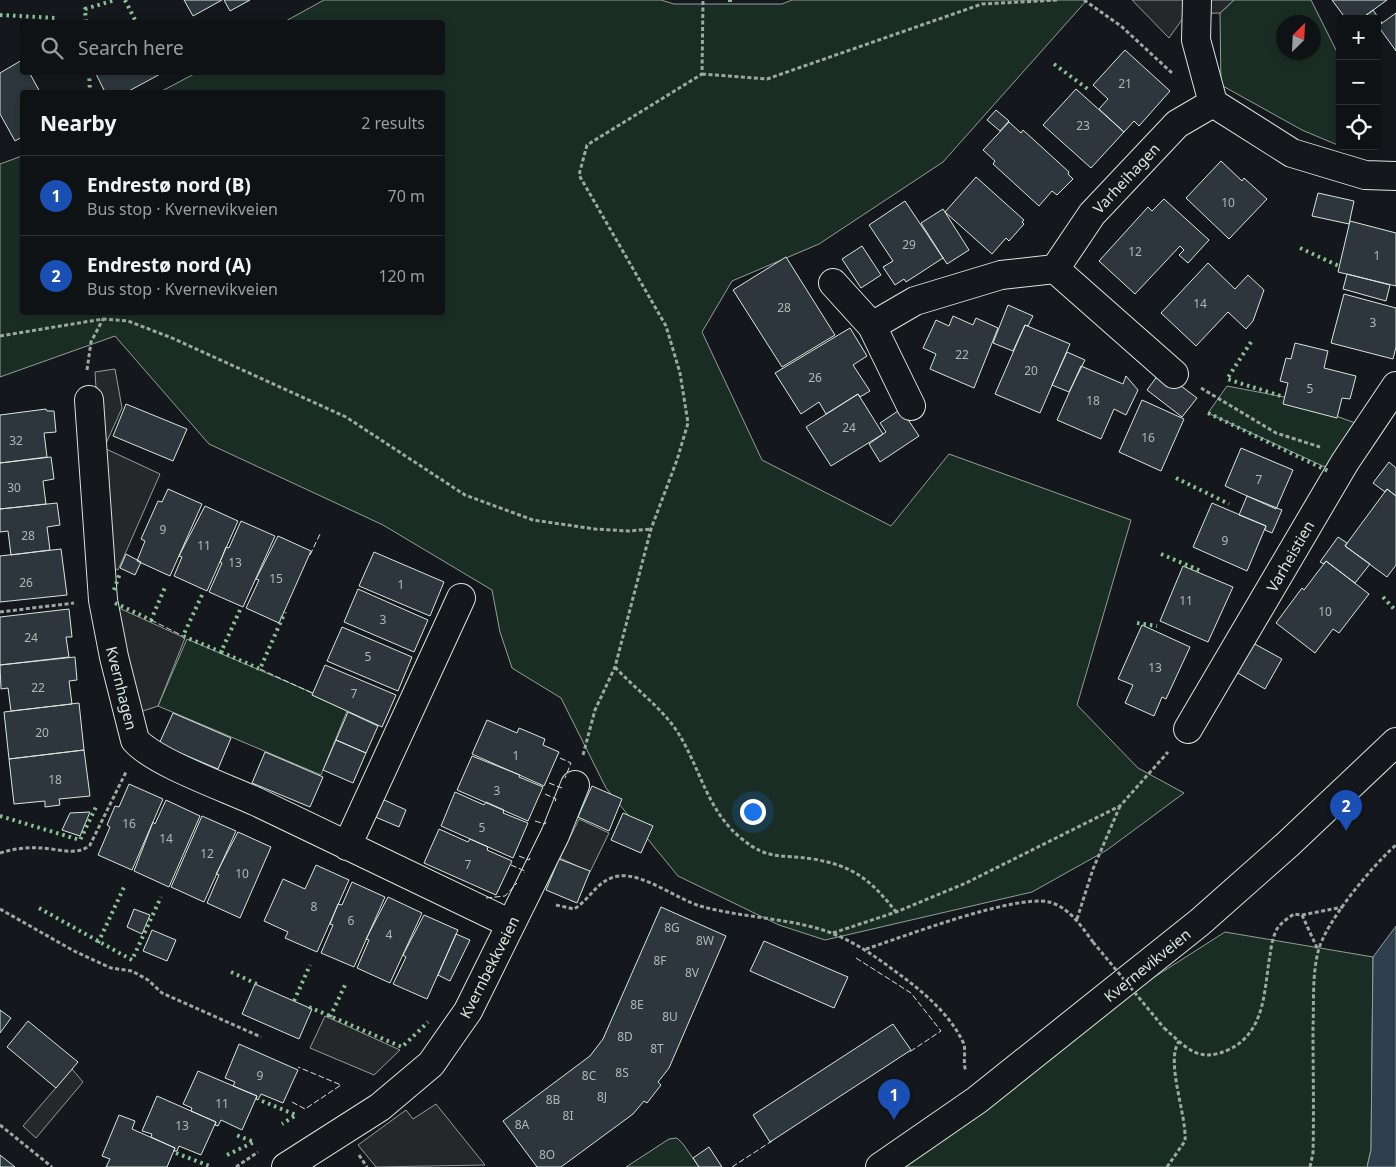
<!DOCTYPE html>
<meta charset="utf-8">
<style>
:root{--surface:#0f1215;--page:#181b1e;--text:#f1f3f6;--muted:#9b9ea0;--line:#2f3234;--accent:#db2777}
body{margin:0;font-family:"Noto Sans",sans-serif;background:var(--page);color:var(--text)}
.controls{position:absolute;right:15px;top:15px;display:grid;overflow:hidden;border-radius:5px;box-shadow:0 2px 8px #0003}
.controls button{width:45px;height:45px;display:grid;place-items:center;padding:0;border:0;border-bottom:1px solid var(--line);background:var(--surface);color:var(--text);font:25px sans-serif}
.compass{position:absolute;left:1276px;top:15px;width:45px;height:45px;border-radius:50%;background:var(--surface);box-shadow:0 2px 8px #0003;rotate:24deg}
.you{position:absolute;left:752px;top:811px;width:18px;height:18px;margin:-12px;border:4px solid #fff;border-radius:50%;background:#1a73e8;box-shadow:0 0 0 8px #1a73e833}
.badge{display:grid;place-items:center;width:32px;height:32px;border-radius:50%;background:var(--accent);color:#fff;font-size:16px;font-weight:700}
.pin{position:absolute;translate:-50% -41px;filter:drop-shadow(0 1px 2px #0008)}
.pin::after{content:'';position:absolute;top:26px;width:18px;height:15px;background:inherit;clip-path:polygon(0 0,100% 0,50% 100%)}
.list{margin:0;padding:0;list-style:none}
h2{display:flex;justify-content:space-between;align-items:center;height:65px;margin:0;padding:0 20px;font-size:21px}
h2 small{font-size:16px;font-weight:400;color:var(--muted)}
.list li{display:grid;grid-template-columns:32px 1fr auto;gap:15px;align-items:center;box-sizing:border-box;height:80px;padding:0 20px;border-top:1px solid var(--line)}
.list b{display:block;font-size:19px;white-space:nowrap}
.list p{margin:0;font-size:16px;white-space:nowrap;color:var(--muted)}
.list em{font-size:16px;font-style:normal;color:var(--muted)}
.icon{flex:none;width:28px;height:28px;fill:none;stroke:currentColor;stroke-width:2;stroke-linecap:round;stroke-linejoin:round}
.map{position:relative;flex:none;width:1396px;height:1167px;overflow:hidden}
.search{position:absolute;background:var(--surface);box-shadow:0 2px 8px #0003;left:20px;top:20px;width:425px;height:55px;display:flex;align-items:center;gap:12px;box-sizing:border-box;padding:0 18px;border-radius:5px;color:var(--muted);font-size:19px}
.panel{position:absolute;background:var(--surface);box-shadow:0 2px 8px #0003;left:20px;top:90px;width:425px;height:225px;border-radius:5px}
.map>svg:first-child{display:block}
</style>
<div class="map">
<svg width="1396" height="1167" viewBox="0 0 1396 1167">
<rect width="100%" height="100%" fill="#14181c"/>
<!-- green -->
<path fill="#1a2d24" stroke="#939e99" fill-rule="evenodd" d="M324,0H661L674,4H782L792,0H1087L943,162L819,244L732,281L702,332L762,460L891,526L949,454L1131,520L1077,705L1138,768L1184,793L1107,850L1032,892L825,940L779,925L678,876L606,788L561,698L512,668L500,632L492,590L383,525L209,444L115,336L0,377V164L22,156V312H442V92H160L196,73L442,72V22H284Z
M1234,0H1311L1340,58V146L1302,130L1221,85L1220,13ZM1284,22H1314V52H1284Z
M1227,386L1284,397L1369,428L1338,473L1208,413Z
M187,639L313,693L312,695L347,711L321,775L158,706Z
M1225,932L1373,957L1371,1150L1367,1167H903L1134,990Z
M677,1138L683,1144L699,1167H626L669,1139Z"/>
<!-- parking -->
<path fill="#24282b" stroke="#939e99" d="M1132,0H1234L1220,13L1186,14L1169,38Z
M115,369L122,408L104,448L160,474L118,570L111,567L107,569L95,372Z
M108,603L185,638L158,706L134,714Z
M579,819L609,833L590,872L560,858Z
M325,1016L400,1050L374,1075L310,1048Z
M72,1069L83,1082L36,1138L23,1126Z
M436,1104L485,1165L376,1167L358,1145L406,1110L413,1119Z"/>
<!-- water -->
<path fill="#2f3f4d" stroke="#939e99" d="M1396,926V1167H1367L1371,1150L1373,957Z"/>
<!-- building -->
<path fill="#2c363c" stroke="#d8e6dc" d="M184,0H222L193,16Z
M224,0H250L230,11Z
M1332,0H1387L1361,19H1346Z
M1373,10L1382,23L1378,26L1380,29L1377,31V19H1361Z
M1396,13V51L1378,26Z
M1125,50L1170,91L1139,126L1134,121L1124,132L1099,109L1108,99L1093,85Z
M22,60V72H29L40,92H22V137L15,141L0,114V73Z
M95,72H164L127,92H105Z
M1076,89L1124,132L1091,168L1043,125Z
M996,110L1009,121L1000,131L987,120Z
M1009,122L1021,133L1023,130L1069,172L1068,174L1073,179L1057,195L1052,191L1039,206L993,164L995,161L983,150Z
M1221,161L1242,181L1244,178L1267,199L1229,239L1186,198Z
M976,177L1024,220L1022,222L1024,224L1009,241L1006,238L992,254L945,212Z
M1318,193L1354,201L1349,224L1312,216Z
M1164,199L1209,240L1188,263L1179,255L1184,250L1180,246L1135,294L1099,261L1148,207L1152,211Z
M905,201L943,258L906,282L904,279L895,285L883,267L893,261L869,225Z
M943,209L969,250L947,264L921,223Z
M1350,221L1396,233V286L1338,272Z
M862,246L881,275L861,288L842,259Z
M786,257L835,335L782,367L733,290Z
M1208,263L1235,289L1248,275L1264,290L1253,321L1246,329L1228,312L1196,346L1161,313Z
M1347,274L1390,285L1386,301L1343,289Z
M1344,294L1396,308V347L1393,359L1331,343Z
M1008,305L1033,316L1028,326L1025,325L1013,351L993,343Z
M953,316L973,325L976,318L998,328L974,388L930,369L936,354L923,348L936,320L949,326Z
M1025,325L1070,344L1040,413L995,394Z
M850,328L867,356L853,365L870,391L860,397L858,394L826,414L819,402L801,414L775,373Z
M1295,343L1328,351L1324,368L1356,376L1350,399L1342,398L1337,418L1283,404L1288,383L1280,381L1286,358L1291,359Z
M1067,352L1085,360L1069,392L1052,385Z
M1081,366L1123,384L1126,376L1138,390L1126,415L1114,409L1101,439L1057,420Z
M1161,371L1197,398L1182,417L1147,390Z
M858,394L883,434L831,466L806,427Z
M1142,400L1184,419L1161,471L1119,452Z
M126,404L187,429L173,461L113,436Z
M46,409L47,411H54L56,432L44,433L47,457L0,463V415Z
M901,409L919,436L880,462L869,444L886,432L880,423Z
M1241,448L1293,470L1276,509L1225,486Z
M51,457L54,479L43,481L46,504L0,509V463Z
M1389,462L1396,468V496L1387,489L1385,492L1373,483Z
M168,489L202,504L170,576L137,561L145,541L141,539L158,501L162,502Z
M1387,489L1396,496V565L1387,577L1345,546Z
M1247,496L1282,510L1272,533L1265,530L1266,526L1239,515Z
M57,503L60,525L47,527L50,550L11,555L8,531L0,532V509Z
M1212,503L1266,526L1247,571L1193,547Z
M205,506L238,521L207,591L174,576L182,557L179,556Z
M241,521L275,536L243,607L209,592L222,563L220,562L226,547L229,548Z
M278,536L311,551L279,623L246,608L259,580L256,579Z
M1338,537L1347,543L1345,546L1370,564L1355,583L1326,561L1324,564L1320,562Z
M61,549L67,595L0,602V556Z
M374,552L444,582L430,616L359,586Z
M126,554L141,562L135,575L120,568Z
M1326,561L1369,594L1339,633L1333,629L1315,653L1276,623L1302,588L1304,590Z
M1183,566L1233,587L1208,642L1160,621Z
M358,589L428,620L414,652L344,622Z
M69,609L72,637H66L69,657L0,665V617Z
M1142,625L1190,647L1166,699L1162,697L1154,716L1125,703L1133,685L1118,679Z
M342,627L412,657L398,691L327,661Z
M1253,643L1282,659L1265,689L1236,672Z
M75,657L77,680L69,681L72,704L11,711L8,688L1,689L0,665Z
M325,665L396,695L382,727L312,695Z
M79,703L84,750L9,759L4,712Z
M348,712L378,726L366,753L336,740Z
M173,713L231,738L218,769L159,744Z
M487,720L517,733L519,728L545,739L543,745L559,752L544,786L472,754Z
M336,740L366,753L353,783L323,770Z
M84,750L90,796L59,799L60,805L45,807V801L14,804L9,759Z
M265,752L323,777L310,807L252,783Z
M472,756L520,775L519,777L543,787L528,821L457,790Z
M129,784L163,799L132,870L98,855L110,827L107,825L115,806L119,807Z
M592,786L622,799L609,831L578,817Z
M455,792L484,805L486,802L504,810L503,813L528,823L513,858L441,826Z
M380,798L406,810L399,827L373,816Z
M166,800L200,816L169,887L134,871L153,822L155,824Z
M90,812L80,836L62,830L70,813Z
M623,813L653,826L641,853L611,840Z
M202,816L236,831L204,902L171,887Z
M439,829L468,842L470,839L488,847L487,850L512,861L496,895L424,863Z
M238,832L271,847L240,918L207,903L219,875L216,874Z
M559,859L590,871L577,903L546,890Z
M316,865L349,880L317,952L285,938L288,932L264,921L283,879L305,889Z
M352,882L385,897L354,967L321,953L333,925L330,924L338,904L342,905Z
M388,897L422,913L390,983L357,968L369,940L366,939Z
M661,907L726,936L669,1068L658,1082L661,1085L647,1103L644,1101L633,1114L561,1167H537L503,1121L590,1056L603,1039Z
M134,909L150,915L142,934L127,927Z
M424,915L458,930L427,999L393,984L406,957L403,955Z
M152,930L176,940L167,961L143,951Z
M456,934L470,940L450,981L438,975Z
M764,941L848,977L834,1008L750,971Z
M255,984L312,1009L299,1039L242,1014Z
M0,1010L11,1018L0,1033Z
M28,1021L78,1062L56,1088L7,1047Z
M893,1024L911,1050L770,1142L753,1115Z
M239,1044L298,1070L283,1103L261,1094L258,1100L256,1099L257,1096L233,1086L235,1082L225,1078Z
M198,1071L257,1096L242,1130L221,1120L218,1126L215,1125L216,1122L191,1111L192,1108L183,1104Z
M157,1096L216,1122L201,1155L179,1146L177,1151H174L175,1148L151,1137L152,1134L142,1131Z
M119,1115L135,1121L132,1129L175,1148L167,1167H106L110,1159L102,1156Z
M709,1147L722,1167H699L693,1158Z
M0,1155L15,1167H0Z"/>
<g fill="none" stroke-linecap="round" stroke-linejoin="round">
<!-- street casing -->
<g stroke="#d8e6dc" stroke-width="30">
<path id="street" d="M1197,0L1196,40L1213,103
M1055,269L1092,214L1177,124L1213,103L1292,153L1365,175L1396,176
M833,283L872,326L911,406
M872,326L915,301L1001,275L1055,269L1174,374
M89,400L103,600L114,657L135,740C155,763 227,788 257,802C342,842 426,884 511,924
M1188,729L1345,462L1396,386
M347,846L461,598
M286,1167L380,1107L431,1064L468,1011L555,835L575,785"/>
</g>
<!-- secondary casing -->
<g stroke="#d8e6dc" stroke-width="30">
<path id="secondary" d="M880,1167L977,1100L1200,922L1287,845L1396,742"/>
</g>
<!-- path -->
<path stroke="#9da8a2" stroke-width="3" stroke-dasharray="4 2.5" stroke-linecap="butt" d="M1084,0L1121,26L1172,73
M702,74L767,79L982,4L1058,0
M0,336L103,319L128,321L172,338L346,417L465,495L533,520L595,529L629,531L651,529
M87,370L91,342L103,319
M1201,388L1276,433L1320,447
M0,612L74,603
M615,667C637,691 663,708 680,736C701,771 708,812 742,839C769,861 782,854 813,859C854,866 871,880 896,912
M583,755L595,710L615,667L651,529L677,460L688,423L680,373L666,326L579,175L587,145L702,74L703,0
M0,853C13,849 26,847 40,848C56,848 77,857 90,845L126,772
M556,905L574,909C591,899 597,879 619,876C643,873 677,899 700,906C742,918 794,918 834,934C861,945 884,963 907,980C929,997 951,1017 963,1042C967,1050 962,1062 966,1071
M0,909L74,951L111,968L132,971L148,980L162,993L261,1037
M1302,915L1343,907
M1077,919L1093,869L1120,806
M833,933L896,912L966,883L1120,806L1168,752
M866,949C903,937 1015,894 1049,902C1069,907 1082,927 1093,942
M1164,1028C1187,1048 1198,1064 1230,1049C1266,1031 1264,989 1270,955C1271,947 1273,936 1277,929C1281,923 1288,918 1294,914L1302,915L1318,950
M0,1125L52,1167
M359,1155L367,1167
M236,1167L258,1152
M1167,1167L1185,1141C1187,1115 1165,1062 1179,1041
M1310,1167L1313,1153C1314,1111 1313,1069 1313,1028C1314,1003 1312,976 1318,952C1325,922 1373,865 1396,845"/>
<!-- street -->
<use href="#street" stroke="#14181c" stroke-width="28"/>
<!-- secondary -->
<use href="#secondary" stroke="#14181c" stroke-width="28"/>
<!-- path-bridge -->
<path stroke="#9da8a2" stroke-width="3" stroke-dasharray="4 2.5" stroke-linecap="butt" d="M1093,942L1164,1028"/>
<!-- hedge -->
<path stroke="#8ac095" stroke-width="4" stroke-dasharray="2.5 4" stroke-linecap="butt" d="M125,0L136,22
M730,2V0
M0,15L56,18
M86,22L85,9L115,0
M1054,64L1089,90
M89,72L90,92
M1300,248L1341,267
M1251,342L1227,379L1284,397
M1208,413L1328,471
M1176,478L1229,504
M1161,554L1201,571
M114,590L120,573
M202,595L183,636L221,652L240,610
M1383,597L1396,611
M115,603L151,620L166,585
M1137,623L1157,626
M221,652L260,669L285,612
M0,816L80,840L97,805
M39,908L132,960L161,897
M98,943L125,885
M231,972L259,985
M294,1001L310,965
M309,1007L402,1047L428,1022
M330,1017L346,983
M262,1101L296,1115L282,1124
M176,1153L212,1167
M227,1155L254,1142L236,1135"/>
<!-- fence -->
<path stroke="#d8e6dc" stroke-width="1" stroke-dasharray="6 2.5" stroke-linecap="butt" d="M310,555L321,532
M151,620L183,636
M260,669L312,693
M560,758L571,763L565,778
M549,783L562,788
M545,794L556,799L555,802
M535,821L545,824L546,822
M519,856L529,860L530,858
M511,865L525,871L524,873
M486,898L505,896L517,883
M856,958L911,993L941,1031L908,1053
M292,1102L305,1109L341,1085L298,1067
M732,1167L772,1141"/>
</g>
<g text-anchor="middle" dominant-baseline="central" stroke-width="4" stroke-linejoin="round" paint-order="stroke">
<!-- number labels -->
<g font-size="12" fill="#adbab4">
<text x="1125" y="83">21</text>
<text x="1083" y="125">23</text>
<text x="1228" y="202">10</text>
<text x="909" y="244">29</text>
<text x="1135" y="251">12</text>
<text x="1377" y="255">1</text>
<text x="1200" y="303">14</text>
<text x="784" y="307">28</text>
<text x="1373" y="322">3</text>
<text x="962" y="354">22</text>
<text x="1031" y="370">20</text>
<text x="815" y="377">26</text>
<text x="1310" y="388">5</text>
<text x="1093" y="400">18</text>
<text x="849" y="427">24</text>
<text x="1148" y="437">16</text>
<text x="16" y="440">32</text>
<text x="1259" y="479">7</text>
<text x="14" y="487">30</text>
<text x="163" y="529">9</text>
<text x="28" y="535">28</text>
<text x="1225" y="540">9</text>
<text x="204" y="545">11</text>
<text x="235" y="562">13</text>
<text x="276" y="578">15</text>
<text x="26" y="582">26</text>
<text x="401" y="584">1</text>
<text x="1186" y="600">11</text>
<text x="1325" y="611">10</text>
<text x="383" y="619">3</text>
<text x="31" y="637">24</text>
<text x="368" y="656">5</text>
<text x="1155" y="667">13</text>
<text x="38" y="687">22</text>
<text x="354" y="693">7</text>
<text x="42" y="732">20</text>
<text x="516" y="755">1</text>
<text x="55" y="779">18</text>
<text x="497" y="790">3</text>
<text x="129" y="823">16</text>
<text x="482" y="827">5</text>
<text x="166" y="838">14</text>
<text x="207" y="853">12</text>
<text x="468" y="864">7</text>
<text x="242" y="873">10</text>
<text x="314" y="906">8</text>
<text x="351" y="920">6</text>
<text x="672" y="927">8G</text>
<text x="389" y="934">4</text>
<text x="705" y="940">8W</text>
<text x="660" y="960">8F</text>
<text x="692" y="972">8V</text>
<text x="637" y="1004">8E</text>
<text x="670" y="1016">8U</text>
<text x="625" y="1036">8D</text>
<text x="657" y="1048">8T</text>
<text x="622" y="1072">8S</text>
<text x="260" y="1075">9</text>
<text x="589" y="1075">8C</text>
<text x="602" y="1096">8J</text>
<text x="553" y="1099">8B</text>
<text x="222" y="1103">11</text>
<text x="568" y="1115">8I</text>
<text x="522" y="1124">8A</text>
<text x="182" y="1125">13</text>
<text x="547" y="1154">8O</text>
</g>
<!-- street labels -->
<g font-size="15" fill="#d8e6dc" stroke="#14181c">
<text transform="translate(1126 178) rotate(-47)">Varheihagen</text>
<text transform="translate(1290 556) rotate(-60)">Varheistien</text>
<text transform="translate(122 688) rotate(76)">Kvernhagen</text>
<text transform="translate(1147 965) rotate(-39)">Kvernevikveien</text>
<text transform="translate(489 967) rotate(-63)">Kvernbekkveien</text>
</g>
</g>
</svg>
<div class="controls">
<button>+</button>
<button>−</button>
<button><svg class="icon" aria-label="locate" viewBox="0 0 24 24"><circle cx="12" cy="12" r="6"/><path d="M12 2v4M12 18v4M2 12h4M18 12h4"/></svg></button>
</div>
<svg class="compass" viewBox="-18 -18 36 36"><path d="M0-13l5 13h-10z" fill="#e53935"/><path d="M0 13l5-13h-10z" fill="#9b9ea0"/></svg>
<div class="you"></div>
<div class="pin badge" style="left:894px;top:1120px;background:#1a4fb4">1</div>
<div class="pin badge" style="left:1346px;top:831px;background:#1a4fb4">2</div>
<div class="search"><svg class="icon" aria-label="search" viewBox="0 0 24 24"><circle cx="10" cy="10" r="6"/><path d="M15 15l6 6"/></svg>Search here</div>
<section class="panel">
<h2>Nearby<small>2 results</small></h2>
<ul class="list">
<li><span class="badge" style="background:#1a4fb4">1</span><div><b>Endrestø nord (B)</b><p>Bus stop · Kvernevikveien</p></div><em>70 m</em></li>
<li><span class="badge" style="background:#1a4fb4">2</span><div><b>Endrestø nord (A)</b><p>Bus stop · Kvernevikveien</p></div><em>120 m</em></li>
</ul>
</section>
</div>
